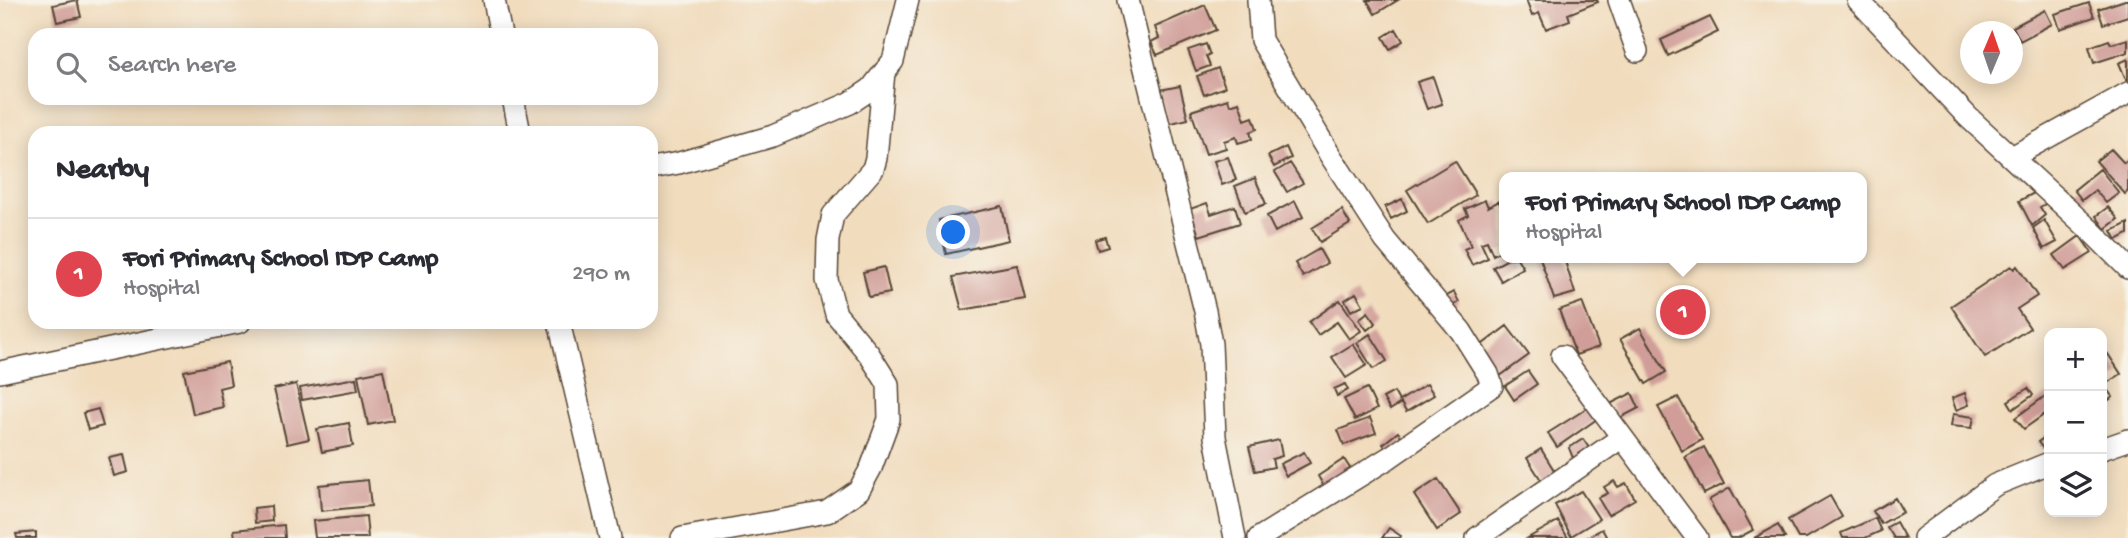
<!DOCTYPE html>
<meta charset="utf-8">
<style>
:root{--surface:#fff;--page:#f2f2f3;--text:#2b2b33;--muted:#7c7c81;--line:#e1e1e2;--accent:#1a73e8}
body{margin:0;font-family:"Gochi Hand",sans-serif;background:var(--page);color:var(--text)}
.controls{position:absolute;right:21px;bottom:21px;display:grid;overflow:hidden;border-radius:14px;box-shadow:0 4px 18px #0003}
.controls button{width:63px;height:63px;display:grid;place-items:center;padding:0;border:0;border-bottom:2px solid var(--line);background:var(--surface);color:var(--text);font:35px sans-serif}
.compass{position:absolute;left:1960px;top:21px;width:63px;height:63px;border-radius:50%;background:var(--surface);box-shadow:0 4px 18px #0003;rotate:2deg}
.you{position:absolute;left:954px;top:233px;width:24px;height:24px;margin:-18px;border:5px solid #fff;border-radius:50%;background:#1a73e8;box-shadow:0 0 0 10px #1a73e833}
.badge{display:grid;place-items:center;width:46px;height:46px;border-radius:50%;background:var(--accent);color:#fff;font-size:23px;font-weight:700}
.pin{position:absolute;translate:-50% -50%;border:4px solid #fff;box-shadow:0 2px 7px #0006}
.popup{position:absolute;left:1499px;top:172px;width:368px;height:91px;box-sizing:border-box;display:grid;place-content:center;border-radius:14px;background:var(--surface);filter:drop-shadow(0 2px 5px #0005);font-size:23px;white-space:nowrap;color:var(--muted)}
.popup b{font-size:26px;color:var(--text)}
.popup::after{content:'';position:absolute;left:50%;top:100%;margin-left:-14px;border:14px solid transparent;border-top-color:var(--surface)}
.list{margin:0;padding:0;list-style:none}
h2{display:flex;justify-content:space-between;align-items:center;height:91px;margin:0;padding:0 28px;font-size:30px}
h2 small{font-size:23px;font-weight:400;color:var(--muted)}
.list li{display:grid;grid-template-columns:46px 1fr auto;gap:21px;align-items:center;box-sizing:border-box;height:112px;padding:0 28px;border-top:2px solid var(--line)}
.list b{display:block;font-size:26px;white-space:nowrap}
.list p{margin:0;font-size:23px;white-space:nowrap;color:var(--muted)}
.list em{font-size:23px;font-style:normal;color:var(--muted)}
.icon{flex:none;width:38px;height:38px;fill:none;stroke:currentColor;stroke-width:2;stroke-linecap:round;stroke-linejoin:round}
.map{position:relative;flex:none;width:2128px;height:538px;overflow:hidden}
.search{position:absolute;background:var(--surface);box-shadow:0 4px 18px #0003;left:28px;top:28px;width:630px;height:77px;display:flex;align-items:center;gap:18px;box-sizing:border-box;padding:0 24px;border-radius:21px;color:var(--muted);font-size:26px}
.panel{position:absolute;background:var(--surface);box-shadow:0 4px 18px #0003;left:28px;top:126px;width:630px;height:203px;border-radius:21px}
.map>svg:first-child{display:block}
</style>
<div class="map">
<svg width="2128" height="538" viewBox="0 0 2128 538">
<rect width="100%" height="100%" fill="#f7f3e8"/>
<filter id="ink" filterUnits="userSpaceOnUse"><feTurbulence type="fractalNoise" baseFrequency=".0143" numOctaves="2"/><feDisplacementMap in="SourceGraphic" scale="14" xChannelSelector="R" yChannelSelector="G"/><feConvolveMatrix kernelMatrix="1 2 1 2 8 2 1 2 1" color-interpolation-filters="sRGB"/></filter>
<filter id="wash" filterUnits="userSpaceOnUse"><feTurbulence type="fractalNoise" baseFrequency=".00686" numOctaves="4" result="noise"/><feDisplacementMap in="SourceGraphic" scale="28" xChannelSelector="R" yChannelSelector="G"/><feGaussianBlur stdDeviation="1.57" result="paint"/><feColorMatrix in="noise" values="0 0 0 0 0 0 0 0 0 0 0 0 0 0 0 0 0 1.4 0 .05"/><feComposite in="paint" operator="in"/></filter>
<g filter="url(#wash)">
<rect width="100%" height="100%" fill="#f1dcbd"/>
<g id="blocks">
<!-- building -->
<path fill="#d09d98" d="M77,0L81,17L57,22L53,5Z
M1367,0H1398L1375,14Z
M1526,0H1597L1598,2L1568,14L1570,20L1546,29L1539,13L1532,16Z
M2125,0H2128V16L2103,24L2098,9Z
M2089,3L2094,17L2060,29L2055,14Z
M1205,5L1216,30L1157,55L1151,42L1159,38L1155,27Z
M2045,10L2052,24L2020,41L2013,27Z
M1710,17L1718,32L1668,56L1661,40Z
M1396,29L1403,41L1390,49L1383,37Z
M2128,39V52L2094,63L2089,47L2109,40L2111,44Z
M1206,44L1210,55L1206,56L1210,66L1196,71L1188,50Z
M2128,59V84L2119,63Z
M1218,68L1225,87L1204,95L1197,76Z
M1433,77L1442,104L1427,109L1417,82Z
M1180,86L1188,119L1167,124L1160,90Z
M1228,99L1230,105L1239,102L1245,120L1253,117L1257,129L1250,132L1252,139L1238,143L1236,137L1224,141L1226,148L1206,154L1191,111Z
M1286,147L1291,158L1274,167L1268,156Z
M2111,149L2124,163L2128,159V191L2125,194L2096,161Z
M1228,157L1236,180L1222,185L1214,161Z
M1455,161L1476,195L1428,224L1407,190Z
M1290,163L1303,183L1287,192L1275,172Z
M2100,169L2119,193L2106,203L2095,190L2082,200L2074,190Z
M1255,178L1266,204L1245,212L1235,186Z
M2036,192L2047,203L2040,207L2045,215L2032,226L2019,201Z
M1402,199L1407,211L1391,219L1385,207Z
M1485,200L1488,207L1499,201L1504,213V249L1493,255L1487,241L1481,243L1488,258L1472,265L1464,249L1471,246L1459,220L1468,215L1465,209Z
M1295,201L1303,217L1275,232L1267,216Z
M1207,203L1211,214L1235,206L1240,223L1199,236L1190,209Z
M1002,206L1009,240L946,254L939,220Z
M2108,207L2118,219L2105,229L2096,216Z
M1342,210L1350,224L1320,242L1312,228Z
M2044,220L2057,242L2044,249L2033,228Z
M2128,223V234L2117,240L2112,231Z
M2080,236L2092,253L2065,270L2054,255Z
M1105,237L1108,247L1098,250L1095,240Z
M1319,249L1327,263L1303,277L1295,263Z
M1510,258H1517L1523,268L1501,281L1493,267Z
M1540,258H1564L1575,293L1554,299Z
M1017,265L1025,299L962,310L953,277Z
M2011,266L2014,269L2017,266L2037,296L2017,309L2030,328L1985,357L1951,306Z
M884,267L890,293L869,297L863,272Z
M1454,292L1459,302L1449,308L1443,298Z
M1356,293L1363,305L1351,311L1345,300Z
M1340,300L1361,331L1349,339L1337,322L1318,335L1309,322Z
M1582,302L1599,347L1576,355L1559,310Z
M1368,312L1376,323L1367,330L1359,319Z
M1507,326L1529,355L1500,376L1479,347Z
M1640,328L1666,372L1646,384L1620,339Z
M1370,334L1387,361L1373,369L1357,343Z
M1353,344L1367,365L1346,378L1332,357Z
M2108,354L2121,374L2107,383L2102,376V358Z
M227,362L231,385L219,388L223,407L193,414L184,371Z
M383,370L393,420L368,425L358,375Z
M1528,371L1537,384L1514,400L1505,386Z
M356,378L358,390L302,400L300,388Z
M296,384L309,439L287,444L274,389Z
M1345,384L1348,390L1337,396L1334,389Z
M1427,384L1434,395L1406,412L1401,403L1390,410L1383,398L1394,392L1399,401Z
M1367,388L1377,409L1355,420L1344,399Z
M2028,388L2033,395L2013,409L2008,401Z
M2108,391L2113,397L2103,404L2102,395Z
M1632,393L1639,408L1618,419L1610,404Z
M1965,393L1969,405L1956,410L1952,398Z
M2048,394L2049,411L2024,429L2015,418Z
M1678,397L1702,440L1682,451L1658,407Z
M1589,407L1597,419L1557,447L1548,433Z
M98,409L103,426L88,430L83,413Z
M1953,414L1974,417L1972,428L1951,426Z
M1370,418L1376,433L1344,445L1338,430Z
M349,423L353,446L322,452L317,429Z
M1398,432L1404,440L1389,452L1383,444Z
M2049,434V447L2044,450L2038,442Z
M1583,439L1589,448L1573,458L1569,448Z
M1279,440L1282,456L1272,459L1274,467L1255,471L1249,447Z
M1704,447L1724,484L1704,494L1685,457Z
M1541,449L1557,475L1543,483L1527,458Z
M1304,452L1310,463L1286,476L1280,464Z
M124,455L128,472L114,476L109,458Z
M1344,459L1353,473L1326,490L1318,476Z
M1438,479L1461,514L1437,530L1414,495Z
M368,480L371,506L321,511L319,485Z
M1614,481L1618,487L1626,483L1635,499L1608,515L1598,498L1608,493L1604,487Z
M1730,488L1753,530L1738,538H1730L1709,500Z
M1581,491L1599,519L1571,536L1555,505Z
M1830,496L1842,517L1806,538H1798L1788,520Z
M1895,498L1903,512L1881,524L1873,511Z
M271,506L272,521L255,523L254,508Z
M366,516L368,538H315L313,521Z
M1875,518L1881,531L1865,538H1843L1841,533Z
M1558,521L1568,538H1528Z
M1896,522L1905,538H1894L1887,527Z
M284,525L285,538H235L234,530Z
M1778,525L1785,538H1754Z
M1389,528L1401,536L1400,538H1382Z
M1602,529L1607,538H1586Z
M36,532V538H17L16,534Z"/>
</g>
</g>
<g filter="url(#ink)">
<use href="#blocks" fill-opacity="0" stroke="#564536" stroke-width="2"/>
<g fill="none" stroke-linecap="round" stroke-linejoin="round">
<!-- minor casing -->
<g stroke="#564536" stroke-width="24">
<path id="minor" d="M494,0L501,35
M1128,0L1205,311L1211,344L1215,437L1235,538
M1258,0L1261,40L1330,155L1385,240L1461,331L1488,374L1492,386L1390,457L1259,538
M1619,0L1637,51
M1858,0L1968,117L2090,230L2128,268
M513,98L520,133
M2012,157L2128,93
M651,168L679,163L773,136L850,103L871,89L893,61L908,0
M559,322L610,538
M1562,356L1697,538
M0,372L240,322
M2102,449L2128,440
M682,538L827,512L859,490L871,468L889,419L888,384L869,354L836,314L827,280L828,240L833,215L873,169L876,158L884,72
M1477,538L1621,438
M1924,538L1995,485L2049,463"/>
</g>
<!-- minor -->
<use href="#minor" stroke="#fff" stroke-width="21"/>
</g>
</g>
</svg>
<div class="controls">
<button>+</button>
<button>−</button>
<button><svg class="icon" aria-label="layers" viewBox="0 0 24 24"><path d="M12 4l9 5-9 5-9-5zM3 14l9 5 9-5"/></svg></button>
</div>
<svg class="compass" viewBox="-18 -18 36 36"><path d="M0-13l5 13h-10z" fill="#e53935"/><path d="M0 13l5-13h-10z" fill="#7c7c81"/></svg>
<div class="you"></div>
<div class="pin badge" style="left:1683px;top:312px;background:#e0444e">1</div>
<div class="popup"><b>Fori Primary School IDP Camp</b>Hospital</div>
<div class="search"><svg class="icon" aria-label="search" viewBox="0 0 24 24"><circle cx="10" cy="10" r="6"/><path d="M15 15l6 6"/></svg>Search here</div>
<section class="panel">
<h2>Nearby<small></small></h2>
<ul class="list">
<li><span class="badge" style="background:#e0444e">1</span><div><b>Fori Primary School IDP Camp</b><p>Hospital</p></div><em>290 m</em></li>
</ul>
</section>
</div>
